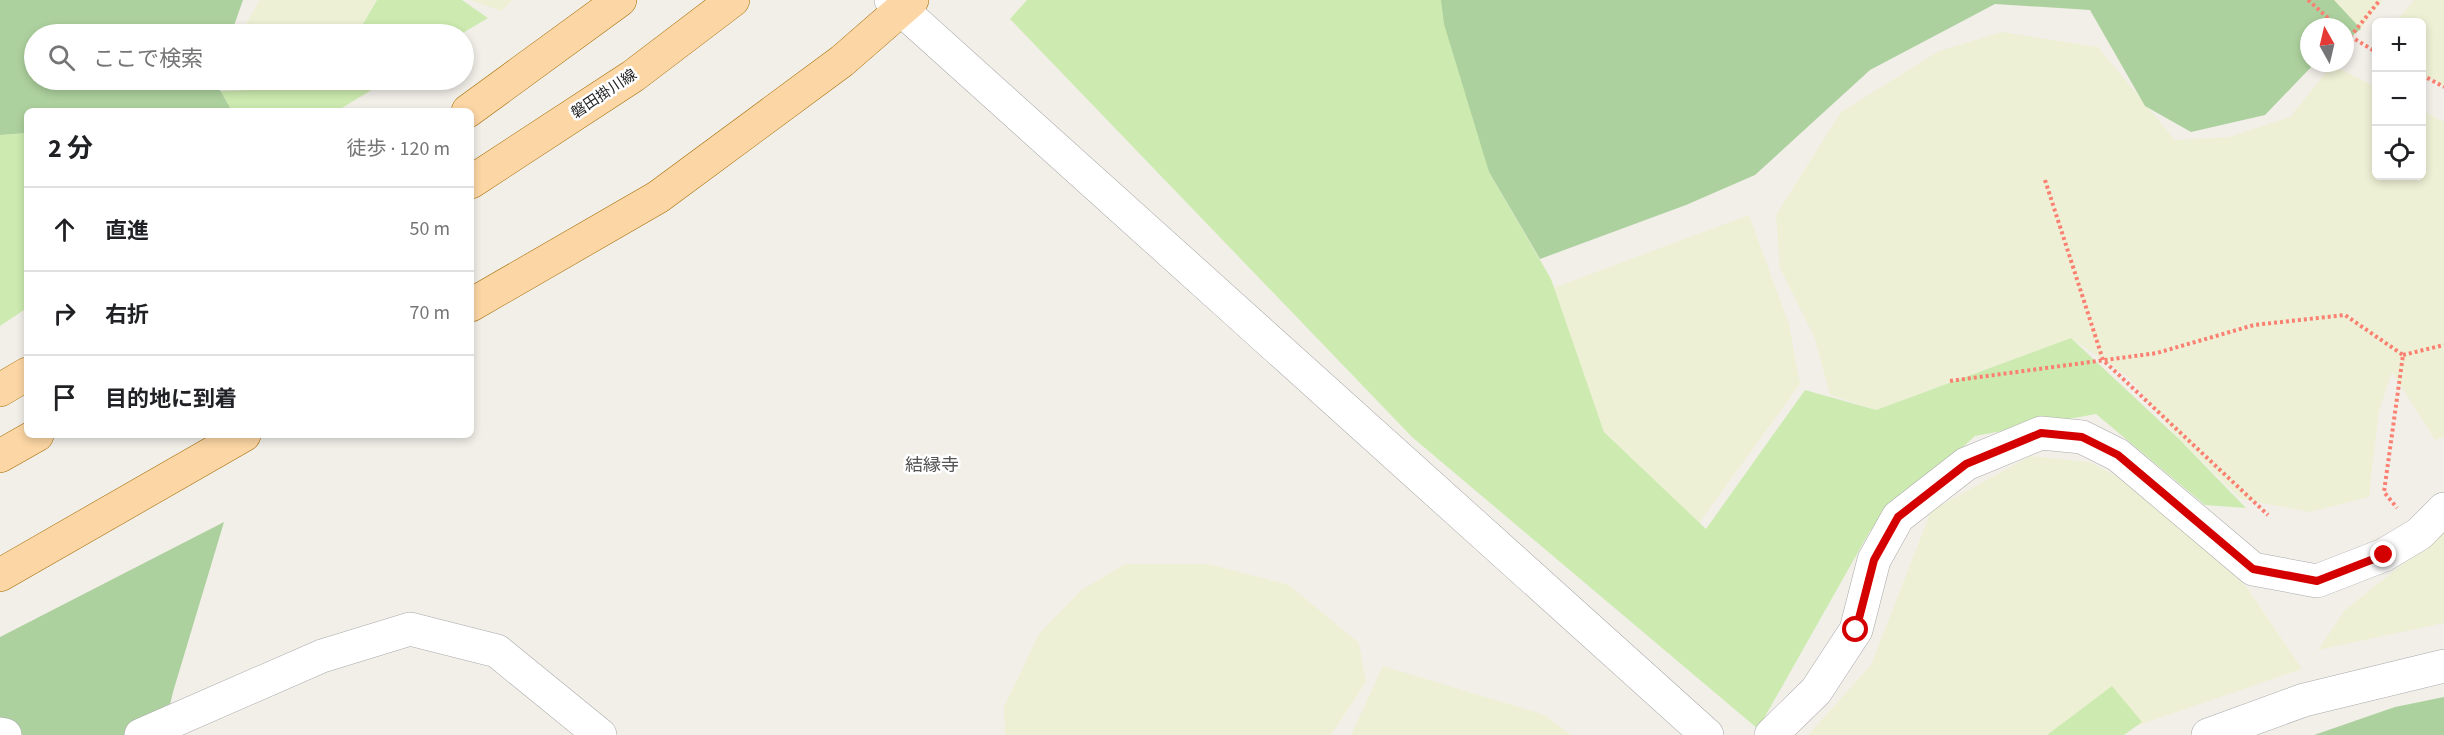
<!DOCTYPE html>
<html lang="ja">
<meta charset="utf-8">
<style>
:root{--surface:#fff;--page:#f6f6f6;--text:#202124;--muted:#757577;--line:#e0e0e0}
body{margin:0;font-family:"Source Sans 3","Noto Sans JP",sans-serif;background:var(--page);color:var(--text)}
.controls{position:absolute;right:18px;top:18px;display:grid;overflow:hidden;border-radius:9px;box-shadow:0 3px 9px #0003}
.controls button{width:54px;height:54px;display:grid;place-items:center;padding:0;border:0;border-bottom:2px solid var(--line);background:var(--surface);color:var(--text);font:30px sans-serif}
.compass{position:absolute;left:2300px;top:18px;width:54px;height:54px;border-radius:50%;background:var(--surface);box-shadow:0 3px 9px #0003;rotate:352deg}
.stop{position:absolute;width:18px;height:18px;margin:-14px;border:4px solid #d40000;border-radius:50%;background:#fff}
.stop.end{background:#d40000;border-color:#fff;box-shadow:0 2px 6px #0008}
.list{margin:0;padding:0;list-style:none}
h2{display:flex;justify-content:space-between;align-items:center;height:78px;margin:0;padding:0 24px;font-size:26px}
h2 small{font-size:20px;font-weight:400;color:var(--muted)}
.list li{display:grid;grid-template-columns:39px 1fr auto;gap:18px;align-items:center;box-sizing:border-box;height:84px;padding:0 24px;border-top:2px solid var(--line)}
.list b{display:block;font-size:22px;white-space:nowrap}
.list em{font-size:20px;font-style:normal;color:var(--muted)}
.icon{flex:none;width:33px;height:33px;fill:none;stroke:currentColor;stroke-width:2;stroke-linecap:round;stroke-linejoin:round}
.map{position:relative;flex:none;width:2444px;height:735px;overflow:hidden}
.search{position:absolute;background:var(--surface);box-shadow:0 3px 9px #0003;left:24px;top:24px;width:450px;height:66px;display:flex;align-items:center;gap:15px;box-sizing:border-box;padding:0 21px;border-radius:33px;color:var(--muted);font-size:22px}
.panel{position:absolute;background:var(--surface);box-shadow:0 3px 9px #0003;left:24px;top:108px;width:450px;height:330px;border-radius:9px}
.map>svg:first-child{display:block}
</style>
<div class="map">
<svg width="2444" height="735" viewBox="0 0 2444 735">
<rect width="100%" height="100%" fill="#f2efe9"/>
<!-- farmland -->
<path fill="#eef0d5" d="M260,0H376L357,34H240Z
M470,0H513L501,11Z
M2317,0H2383L2361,29Z
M2414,0H2444V86L2422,74V22H2396Z
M2002,32L2098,47L2175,140L2229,137L2290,117L2332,65L2376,87V176H2422V110L2444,122V437L2435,440L2392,372L2379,411L2369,497L2310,512L2241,499L2179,439L2128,377L2071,338L1876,410L1830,395L1815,339L1780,268L1776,215L1841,112L1939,51Z
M214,80H308L293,89L248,86Z
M1749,215L1789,324L1800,384L1699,523L1604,432L1553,288Z
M2030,456L2090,462L2129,483L2246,586L2302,669L2110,735H1808L1871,665L1931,511Z
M2444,531V623L2318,650L2345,610Z
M1125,564H1208L1289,585L1359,643L1366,682L1331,735H1005L1004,707L1039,634L1080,591Z
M1383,666L1545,715L1571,735H1351Z"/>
<!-- grass -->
<path fill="#cdebb0" d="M377,0H462L488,18L461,34H357Z
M1027,0H1448L1489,172L1551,279L1604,432L1706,529L1805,390L1876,410L2071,338L2179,439L2246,508L2205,505L2096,414L1975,436L1870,531L1758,729L1412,437L1010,19Z
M308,80H388L337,111H232L220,91L293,89Z
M27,133V308L0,326V135Z
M2112,686L2142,722L2124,735H2047Z"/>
<!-- forest -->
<path fill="#add19e" d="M0,0H243L231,34H34V80H214L232,111H27V133L0,135Z
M1441,0H2334L2361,29L2345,41V27H2309V63H2315L2265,115L2191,132L2145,106L2090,10L1995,4L1870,70L1755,175L1686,205L1540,259L1489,172L1444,24Z
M224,522L173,692L165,726L158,735H0V637Z
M2444,697V735H2314L2395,707Z"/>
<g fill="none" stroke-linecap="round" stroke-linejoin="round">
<!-- minor casing -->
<g stroke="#a9a9a9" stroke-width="34">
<path id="minor" d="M891,0L1707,735
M0,734L5,735
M141,735L322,656L410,629L497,651L600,735
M1771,735L1816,691L1856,630L1874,560L1898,517L1966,464L2041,433L2082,437L2118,455L2253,569L2317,581L2384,555L2419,534L2444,509
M2208,735L2304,700L2444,666"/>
</g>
<!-- major casing -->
<g stroke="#a06b00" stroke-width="34">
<path id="major" d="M468,111L620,0
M471,182L633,76L733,0
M471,305L658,197L842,61L912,0
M0,390L27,374
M0,456L37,435
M0,575L244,435"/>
</g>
<!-- path -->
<path stroke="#fa8072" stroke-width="4" stroke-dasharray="3 3" stroke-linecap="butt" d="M2308,0L2338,27
M2345,33L2376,52
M2350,37L2380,0
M2422,75L2444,87
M2045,180L2103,360L2268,515
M2403,355L2444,345
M1950,381L2157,353L2254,325L2345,315L2403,355L2384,492L2397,508"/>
<!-- minor -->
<use href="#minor" stroke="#fff" stroke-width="33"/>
<!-- major -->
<use href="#major" stroke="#fcd6a4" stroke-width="33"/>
</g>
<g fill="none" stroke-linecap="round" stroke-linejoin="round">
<!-- route -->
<path stroke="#d40000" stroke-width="8" d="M1856,630L1874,560L1898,517L1966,464L2041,433L2082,437L2118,455L2253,569L2317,581L2384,555"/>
</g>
<g text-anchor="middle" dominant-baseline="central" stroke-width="5" stroke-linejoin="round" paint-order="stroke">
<!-- street labels -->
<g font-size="15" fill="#222" stroke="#fff">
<text transform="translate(604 94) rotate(-34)">磐田掛川線</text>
</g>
<!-- quarter labels -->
<g font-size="18" fill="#555" stroke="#fff">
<text x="932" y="465">結縁寺</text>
</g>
</g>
</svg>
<div class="controls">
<button>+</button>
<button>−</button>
<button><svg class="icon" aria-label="locate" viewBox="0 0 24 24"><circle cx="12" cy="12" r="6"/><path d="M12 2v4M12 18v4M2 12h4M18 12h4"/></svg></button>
</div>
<svg class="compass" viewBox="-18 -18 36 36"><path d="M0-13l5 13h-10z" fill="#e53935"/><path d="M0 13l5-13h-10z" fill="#757577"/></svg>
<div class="stop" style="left:1856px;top:630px"></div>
<div class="stop end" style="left:2384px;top:555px"></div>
<div class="search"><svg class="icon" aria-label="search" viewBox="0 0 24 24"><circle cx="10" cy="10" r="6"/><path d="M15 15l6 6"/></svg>ここで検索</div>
<section class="panel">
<h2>2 分<small>徒歩 · 120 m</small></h2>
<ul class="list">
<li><svg class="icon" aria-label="ahead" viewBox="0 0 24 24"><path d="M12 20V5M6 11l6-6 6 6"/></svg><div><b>直進</b></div><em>50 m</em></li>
<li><svg class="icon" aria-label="right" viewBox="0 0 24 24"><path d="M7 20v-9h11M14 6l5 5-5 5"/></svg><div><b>右折</b></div><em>70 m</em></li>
<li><svg class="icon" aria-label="arrive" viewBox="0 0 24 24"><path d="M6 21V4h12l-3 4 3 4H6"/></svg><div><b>目的地に到着</b></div></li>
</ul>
</section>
</div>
